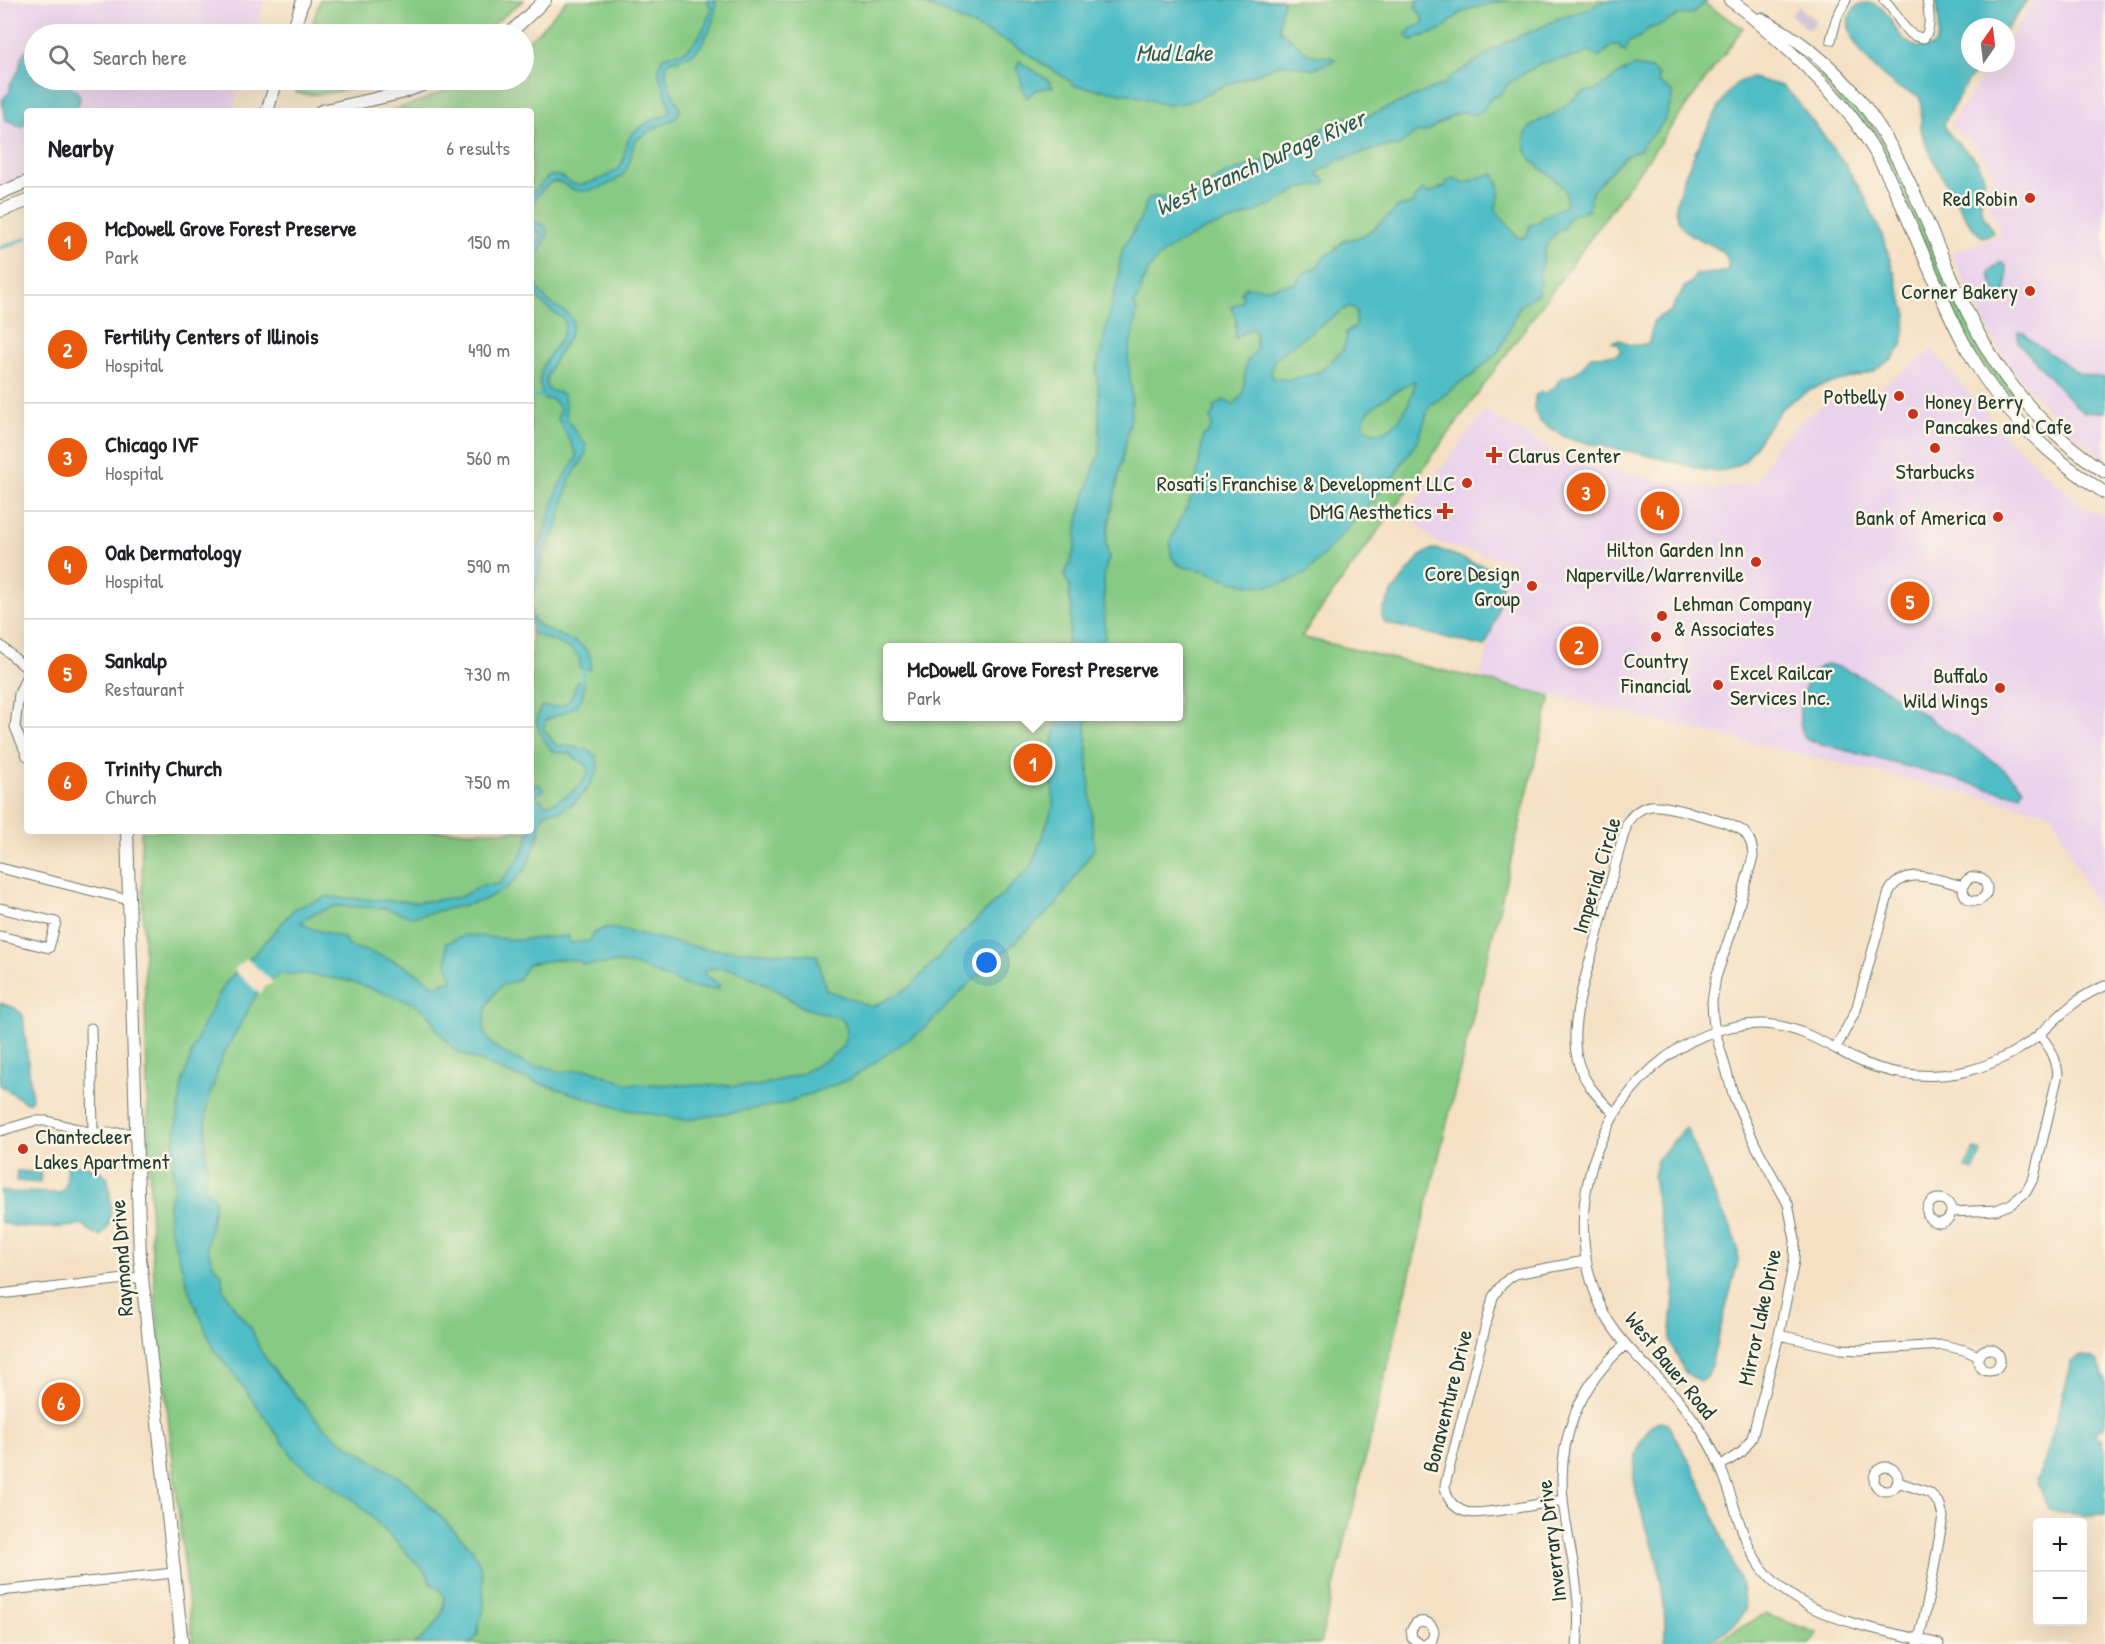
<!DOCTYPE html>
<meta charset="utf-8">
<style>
:root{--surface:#fff;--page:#f6f6f6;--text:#202124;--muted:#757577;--line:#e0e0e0;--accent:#ea580c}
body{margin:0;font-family:"Patrick Hand",sans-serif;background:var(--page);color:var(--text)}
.controls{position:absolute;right:18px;bottom:18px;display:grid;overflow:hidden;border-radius:6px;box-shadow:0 6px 24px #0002}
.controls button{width:54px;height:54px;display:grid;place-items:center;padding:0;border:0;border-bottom:2px solid var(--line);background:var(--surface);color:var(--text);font:30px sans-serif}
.compass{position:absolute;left:1961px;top:18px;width:54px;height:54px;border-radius:50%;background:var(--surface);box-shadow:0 6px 24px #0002;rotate:14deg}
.you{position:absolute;left:987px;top:963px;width:21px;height:21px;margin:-15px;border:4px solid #fff;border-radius:50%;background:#1a73e8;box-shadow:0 0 0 9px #1a73e833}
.badge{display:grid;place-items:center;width:39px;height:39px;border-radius:50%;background:var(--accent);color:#fff;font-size:20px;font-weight:700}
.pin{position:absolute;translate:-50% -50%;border:3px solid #fff;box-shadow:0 2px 6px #0006}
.popup{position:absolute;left:883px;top:643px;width:300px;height:78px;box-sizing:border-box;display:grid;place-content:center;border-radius:6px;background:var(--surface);filter:drop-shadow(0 2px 4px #0005);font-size:20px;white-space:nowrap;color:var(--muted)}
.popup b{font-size:22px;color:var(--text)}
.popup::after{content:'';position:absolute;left:50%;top:100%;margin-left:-12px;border:12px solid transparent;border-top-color:var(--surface)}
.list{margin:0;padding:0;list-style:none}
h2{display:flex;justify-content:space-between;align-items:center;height:78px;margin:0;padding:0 24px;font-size:26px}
h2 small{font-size:20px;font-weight:400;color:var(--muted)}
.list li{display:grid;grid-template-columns:39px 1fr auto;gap:18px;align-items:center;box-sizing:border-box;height:108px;padding:0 24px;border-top:2px solid var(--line)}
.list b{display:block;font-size:22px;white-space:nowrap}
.list p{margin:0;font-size:20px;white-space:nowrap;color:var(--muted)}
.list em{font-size:20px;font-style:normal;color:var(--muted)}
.icon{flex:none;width:33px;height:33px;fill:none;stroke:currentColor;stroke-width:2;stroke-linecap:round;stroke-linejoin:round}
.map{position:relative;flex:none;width:2105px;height:1644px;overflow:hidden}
.search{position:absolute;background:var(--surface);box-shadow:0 6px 24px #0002;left:24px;top:24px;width:510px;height:66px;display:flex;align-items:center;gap:15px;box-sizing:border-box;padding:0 21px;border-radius:33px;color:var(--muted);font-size:22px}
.panel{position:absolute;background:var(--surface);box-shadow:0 6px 24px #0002;left:24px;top:108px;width:510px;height:726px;border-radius:6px}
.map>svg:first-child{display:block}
</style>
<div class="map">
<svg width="2105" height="1644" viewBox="0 0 2105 1644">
<rect width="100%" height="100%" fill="#fcf5e5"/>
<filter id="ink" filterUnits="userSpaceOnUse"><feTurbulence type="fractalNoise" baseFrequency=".0167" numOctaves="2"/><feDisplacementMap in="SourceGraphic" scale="12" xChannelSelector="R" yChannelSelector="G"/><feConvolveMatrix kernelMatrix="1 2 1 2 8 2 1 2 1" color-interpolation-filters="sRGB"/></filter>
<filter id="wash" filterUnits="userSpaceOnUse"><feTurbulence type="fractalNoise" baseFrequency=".008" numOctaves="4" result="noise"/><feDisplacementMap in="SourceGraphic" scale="24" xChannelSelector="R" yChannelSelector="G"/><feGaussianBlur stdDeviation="1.35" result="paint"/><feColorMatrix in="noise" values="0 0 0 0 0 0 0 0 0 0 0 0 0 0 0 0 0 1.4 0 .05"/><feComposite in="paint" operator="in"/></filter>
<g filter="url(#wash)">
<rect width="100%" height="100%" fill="#f5e0c4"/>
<!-- built -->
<path fill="#ead1ec" d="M0,0H265L255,34H34V80H241L232,111H27V177L0,187Z
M2035,0H2105V459L2062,425L2047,410L2009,364L1994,341L1951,253L2002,235L1993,219L1988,204L1991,169L1975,146L1950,125L1992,63H2006V43Z
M1933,350L2006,437L2085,508L2105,517V926L2052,813L1480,679L1510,561L1435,542L1407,513L1485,411L1563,457L1655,480L1717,489L1757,482L1776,446L1801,420L1831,400L1876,390Z"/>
<!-- industrial -->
<path fill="#cabfd6" d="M1799,6L1816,21L1809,30L1791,15Z"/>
<!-- green -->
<path fill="#87ca83" stroke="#53845c" stroke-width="1.5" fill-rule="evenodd" d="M320,0H524L481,34H309Z
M567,0H1699L1743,28L1301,637L1551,696L1320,1644H193L157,1316L151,1240L141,831H531V111H391L418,102L470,80H524V43L537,33ZM888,648H1178V716H888Z
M1814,62L1857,104L1883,141L2015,398L2013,399L1977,357L1969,345L1896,183L1814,66Z
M295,80H387C368,84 311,101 295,92Z
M1765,1614L1817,1633L1811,1644H1711Z"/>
<!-- water -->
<path fill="#4fbdc6" stroke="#377d7d" stroke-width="1.5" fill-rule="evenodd" d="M707,0H715C719,14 705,43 695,52C688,58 676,59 668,62C661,79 675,94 680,110C676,122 666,122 657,127C649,131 642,136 635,141C631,150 631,164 625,172C615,185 587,195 572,189C566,186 559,178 551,183C543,186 537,198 531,204V194L549,176C562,174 564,180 574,184C584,187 611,176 618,169C627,161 623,144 631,135C636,129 648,122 655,119C662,116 666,117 671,111C669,105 667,98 665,91C661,78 655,70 663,57C670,54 680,54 686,50C697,43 709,20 711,8Z
M912,0H1283C1282,10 1278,21 1280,30L1310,55L1331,57L1336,60L1313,69L1282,64L1221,87L1197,99L1179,104L1167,105L1129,94L1075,86L1070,81L1012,44L941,11Z
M1419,0H1508L1473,8L1460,13L1440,31L1420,37L1413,41L1407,37L1406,34L1410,31V29L1421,25L1424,20L1415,6Z
M1606,0H1708L1691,14L1678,15L1663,24L1648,29L1640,37L1629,42L1625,52L1621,50L1620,45H1613L1599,57L1587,51L1581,56L1541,63L1509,83L1501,94L1491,98L1483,111L1474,115L1463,112L1453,115L1427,131L1414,134L1399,146L1380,148L1336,161C1331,168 1323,168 1317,173L1326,182L1323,184L1299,189L1272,205L1243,217L1206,229L1170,248L1156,260L1150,268L1141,286V291L1134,305L1137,308L1135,323L1128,355L1132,400L1131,417L1107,533L1106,544L1109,558L1104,573L1105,636L1102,647H1067L1072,608L1069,598L1070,586L1064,577L1075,549L1078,519L1097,458L1100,457L1099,393L1096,371L1119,274C1119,246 1128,243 1139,221C1143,214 1145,206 1148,199L1155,196L1176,200L1228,173L1277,157L1302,140L1341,118H1363L1448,82L1449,78L1506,42L1544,26L1559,18L1576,14Z
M1936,0H2027L2006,30V27H1970V63H1984L1968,81L1944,123C1948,141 1972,150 1980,166C1989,183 1980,193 1981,208C1982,217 1991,224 1993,233L1983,237C1969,231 1924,146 1921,129C1920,118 1924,108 1919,97C1912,92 1902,91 1894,85C1878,73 1844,40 1849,18C1851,11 1857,4 1864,3C1898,0 1888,53 1932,47C1943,37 1938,14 1936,0Z
M31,48L34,49V80H64C74,91 88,94 74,111H27V123L22,127L6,120L2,100L10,92C9,77 16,80 19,69C22,59 19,53 31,48Z
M1019,61L1048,80L1053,87L1036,90L1027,98L1021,87L1022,84L1017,67Z
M1634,66L1651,69L1658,75V82L1672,92C1672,107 1664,124 1653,135C1648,140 1643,141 1641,149L1624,157L1597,186L1591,193L1589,210C1575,217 1570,207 1564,229C1555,232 1546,243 1544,252C1542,261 1545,265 1539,272L1540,285L1538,293L1520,306L1499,351L1472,376L1465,379L1429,407L1419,439L1400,466L1396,475L1307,573C1276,590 1257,589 1223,578C1218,576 1212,573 1206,571C1195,568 1180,570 1173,559C1163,541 1182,519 1189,503C1197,485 1200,456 1203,436L1209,432L1212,426L1210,418L1214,414V407L1223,400L1234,405L1243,393L1246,363L1256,350V333L1252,329L1244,332L1235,339C1235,325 1239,321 1231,307L1241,302L1243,297L1241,292L1245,287L1267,288L1297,283L1298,278L1306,272L1319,266C1321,257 1326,256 1333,251C1337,249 1340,243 1345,240L1356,238L1368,233L1399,207L1411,204L1422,190L1430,193L1445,186L1448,180L1453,178L1464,183L1493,173C1502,186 1501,195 1495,209L1518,238L1526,237L1530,225L1539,222L1543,217L1564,207C1579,177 1520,173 1525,138C1526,133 1529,129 1532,126C1540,119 1551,116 1560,110C1567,105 1574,97 1582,93C1585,91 1591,92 1595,90C1609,83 1620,71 1634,66ZM1348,307H1352L1356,311V326L1346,332V341L1343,350L1319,372L1288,380L1273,378L1271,372L1273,361L1296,342ZM1415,381C1411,403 1394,445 1364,428C1364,427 1364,419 1364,418C1369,406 1403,386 1415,381Z
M1752,78L1782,86L1793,96L1842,160L1865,197L1882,235L1907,314L1902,346L1893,358L1872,372L1824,385L1808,391L1795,399L1781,409L1745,461L1730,469L1717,471L1705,470L1643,454L1580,442L1565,437L1540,422L1535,412V396L1541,392L1546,393L1554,388L1562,377C1577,376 1582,367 1591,356L1616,355L1621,350L1618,344L1612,342L1619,339C1629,347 1636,346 1649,343L1653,322L1658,317L1671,311C1673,301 1682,297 1684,287L1692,282L1695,275L1724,272L1728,269C1733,242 1688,244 1679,222C1677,218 1676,213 1676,209C1677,184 1717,103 1735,85C1740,81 1746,79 1752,78Z
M531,222L543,224L548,231C545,249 537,250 531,264V250L541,237L540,233L531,229Z
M1999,263H2003L2007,267L2006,301H2000L1996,295L1989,273Z
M531,267C534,280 540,297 552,304C561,311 568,310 573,322C571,346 547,359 546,386L549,390L560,393L564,396L567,420L586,445V455L570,479L556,531L543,556L532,599L531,612V563L541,543L559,485L576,459V453L558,419L560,408L552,399L545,400C523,360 576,342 563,318C537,304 531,295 531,267Z
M2018,332L2024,333L2029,339L2080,374L2105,378V412H2084L2074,404L2018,342Z
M1433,549L1441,550L1471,562L1499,570L1502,573C1505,589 1493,631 1485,646H1481L1385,623L1382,616L1383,610L1392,593L1420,556Z
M531,614C538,640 600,634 590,670L580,668C585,645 544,641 531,632Z
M1827,664C1866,673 1912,707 1945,729C1972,747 2001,764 2024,788L2021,794L2006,793L1807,740C1791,723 1803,670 1827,664Z
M577,681L584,682C585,712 564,710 545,721L544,730L556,745L586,749L597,757L598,770L586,791L574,803L560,811L546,812L539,824L541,830L526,869L507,888L482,901L412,917L385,908L335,906L311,915L301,922L310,928L344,938L349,946C386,957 404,962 435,986L452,980L447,962L446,943L465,935L517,940L568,936L570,943L590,941L594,933L605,928L622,930L706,949L817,955L826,990L872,1007L909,988L946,949L1031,867L1053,807L1052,745L1059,716L1087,717L1086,728L1094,849L1056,905L971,982L924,1029L850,1079L783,1104L686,1120L618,1108L510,1074L456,1051L437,1030L430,1015L413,1003L345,980L305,974H280L262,985L222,1057L207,1105L205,1149L207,1166L204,1190L215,1198L207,1247L213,1265L222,1274L223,1289L236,1310L251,1328L261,1352L278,1375L320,1423L337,1438L408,1483L473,1550L480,1565L483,1579L484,1610L479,1623L478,1635L470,1644H413C433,1634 462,1597 430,1583L428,1575L358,1503L295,1460L237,1378L215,1351L190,1293L169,1226V1202L174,1189L173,1167L174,1145L182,1084L194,1046L205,1020L226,982L257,951L295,908L327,897L418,902L460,897L483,885L499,884C512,868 527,852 529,831H531L532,786L539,784L544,790L535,796L534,799H541L546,805C564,799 578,791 588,774L587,765L573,757L571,753L553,752C542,737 531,725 541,707C567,708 571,704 577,681ZM561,959L579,961L584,965L619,963L634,965L690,987L718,989L720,985L705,974L704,971L706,969L724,968L736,970L770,986L804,1008L841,1018L845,1024L847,1032L843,1046L829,1058L801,1074L758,1086L628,1084L589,1069L560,1072L543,1066L539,1068C524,1063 505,1055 493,1045C475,1030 487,1000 501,986C504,984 513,982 518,980L528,964Z
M0,1003L15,1008L23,1015L32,1098L30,1102H25L0,1085Z
M1685,1128L1687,1129L1717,1201L1733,1233L1738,1249V1261L1709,1373L1707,1378L1699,1381L1685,1372L1670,1341L1675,1286L1656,1199L1653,1176L1657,1160Z
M1974,1149L1981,1152L1974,1171L1966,1168Z
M71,1163C84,1167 100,1166 108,1179C110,1195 116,1226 100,1236L94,1234L82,1224C67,1229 15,1229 1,1222L0,1190L6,1192L60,1193C70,1185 65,1175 67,1164Z
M17,1171L41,1173L40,1183L16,1181Z
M2082,1356L2091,1357L2098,1361L2105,1381V1427L2098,1430L2096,1435L2103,1441L2102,1446L2105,1449V1515L2091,1516L2048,1510L2037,1479L2045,1460L2069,1373C2068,1362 2073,1360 2082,1356Z
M1660,1421L1667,1423L1692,1466L1705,1494L1742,1586L1745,1610L1737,1623L1705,1644H1664C1667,1618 1663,1591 1658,1565C1649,1522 1618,1479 1644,1436C1648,1429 1652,1423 1660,1421Z"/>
<!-- pier -->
<path fill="#f5e0c4" d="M246,958L273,982L265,987L260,994L234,970Z"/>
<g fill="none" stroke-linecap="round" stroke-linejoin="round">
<!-- stream -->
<path stroke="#4fbdc6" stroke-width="3" d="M0,248L27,238
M531,396H545
M581,683L585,667"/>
</g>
</g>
<g filter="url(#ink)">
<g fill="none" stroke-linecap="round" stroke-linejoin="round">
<!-- minor casing -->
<g stroke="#6a7666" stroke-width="11">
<path id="minor" d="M1884,0C1899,12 1902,37 1924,38C1932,28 1929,13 1927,0
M1831,40L1837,17L1846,0
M0,645L27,669
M27,675L19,694L15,727L27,756
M0,868L129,900
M1963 889a12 12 0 1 1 24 0a12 12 0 1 1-24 0Z
M0,908L56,922L49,948L0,936
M91,1028L93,1133
M1836,1048L1856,1010L1889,892C1904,864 1938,880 1963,886
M1614,1113C1596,1096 1580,1078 1576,1053C1570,1017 1589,967 1598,932C1608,895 1616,857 1628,821C1634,813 1641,807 1651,806C1663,804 1735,823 1744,832C1751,839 1753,847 1753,857L1732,930L1716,977L1712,1002L1713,1018L1715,1031L1734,1097L1756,1146L1788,1204L1795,1240L1794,1261L1779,1335L1752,1438L1742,1452L1720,1466
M0,1131L34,1121H47L93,1133H135
M1927 1211a12 12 0 1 1 24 0a12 12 0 1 1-24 0Z
M1951,1212L1996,1210L2011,1204L2026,1192L2034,1177L2058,1074C2056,1057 2050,1047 2039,1034
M0,1294L141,1277
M1779,1335L1841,1349L1860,1350L1943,1345L1964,1350L1978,1356
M1978 1360a11 11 0 1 1 22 0a11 11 0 1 1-22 0Z
M1874 1479a12 12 0 1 1 24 0a12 12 0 1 1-24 0Z
M1898,1482L1930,1493L1940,1505L1943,1517L1930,1591L1918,1644
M1563,1500C1544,1503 1481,1516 1466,1512C1453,1508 1446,1498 1445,1485L1493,1297C1499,1287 1505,1280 1515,1274L1585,1261
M0,1591L174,1573
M1420,1644L1412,1638L1411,1630L1416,1623C1425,1619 1432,1623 1434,1632L1432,1640L1426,1644
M1577,1644C1581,1616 1577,1590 1573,1562C1569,1541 1565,1520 1563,1499C1557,1439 1580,1384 1625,1345
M1939,1644C1869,1626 1777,1618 1746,1540C1737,1519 1732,1496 1723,1474C1714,1449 1698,1424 1681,1403C1654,1370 1618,1345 1600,1305C1564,1224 1588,1126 1654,1067C1685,1040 1723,1023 1764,1024C1798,1026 1824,1043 1853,1058C1885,1074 1923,1079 1958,1073C1986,1068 2017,1053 2039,1035C2060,1016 2077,996 2105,986"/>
</g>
<!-- tertiary casing -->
<g stroke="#6a7666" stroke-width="14">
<path id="tertiary" d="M1730,0C1749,13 1765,28 1782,44C1817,76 1849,108 1874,150C1910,212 1931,283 1966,347C1998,407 2048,456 2105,493
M1761,19C1900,90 1914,217 1982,340C2011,392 2055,440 2105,472
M292,34L303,0
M509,34L545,0
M267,111L277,80
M321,111L401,93L436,80
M0,193L27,182
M0,211L27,201
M127,831L140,1258L182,1644"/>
</g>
<!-- minor -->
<use href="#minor" stroke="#fff" stroke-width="9"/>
<!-- tertiary -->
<use href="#tertiary" stroke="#fff" stroke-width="12"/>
</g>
</g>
<!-- markers -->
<g fill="#c8321e" stroke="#fcf5e5" stroke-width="2">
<circle cx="2030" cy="198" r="6"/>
<circle cx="2030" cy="291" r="6"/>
<circle cx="1899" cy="396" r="6"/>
<circle cx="1913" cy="414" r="6"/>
<circle cx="1935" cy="448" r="6"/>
<path d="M1491 446h6v6h6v6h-6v6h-6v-6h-6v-6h6z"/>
<circle cx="1467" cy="483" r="6"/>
<path d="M1442 502h6v6h6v6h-6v6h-6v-6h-6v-6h6z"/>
<circle cx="1998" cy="517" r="6"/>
<circle cx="1756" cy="562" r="6"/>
<circle cx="1532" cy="586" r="6"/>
<circle cx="1662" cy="616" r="6"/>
<circle cx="1656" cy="637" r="6"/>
<circle cx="1718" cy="685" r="6"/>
<circle cx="2000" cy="688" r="6"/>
<circle cx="23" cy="1149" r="6"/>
</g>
<g text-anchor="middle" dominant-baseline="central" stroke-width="5" stroke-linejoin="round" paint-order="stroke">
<!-- poi labels -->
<g font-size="22" fill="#1f3d34" stroke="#fcf5e5" text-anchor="end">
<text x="2018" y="198">Red Robin</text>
<text x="2018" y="291">Corner Bakery</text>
<text x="1887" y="396">Potbelly</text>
<text x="1925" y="401" text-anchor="start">Honey Berry<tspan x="1925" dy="25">Pancakes and Cafe</tspan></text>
<text x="1508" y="455" text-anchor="start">Clarus Center</text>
<text x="1935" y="471" text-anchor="middle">Starbucks</text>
<text x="1455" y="483">Rosati's Franchise &amp; Development LLC</text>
<text x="1432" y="511">DMG Aesthetics</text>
<text x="1986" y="517">Bank of America</text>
<text x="1744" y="549">Hilton Garden Inn<tspan x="1744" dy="25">Naperville/Warrenville</tspan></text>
<text x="1520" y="573">Core Design<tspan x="1520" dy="25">Group</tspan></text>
<text x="1674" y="603" text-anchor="start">Lehman Company<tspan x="1674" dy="25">&amp; Associates</tspan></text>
<text x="1656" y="660" text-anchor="middle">Country<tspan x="1656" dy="25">Financial</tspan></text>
<text x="1730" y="672" text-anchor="start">Excel Railcar<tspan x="1730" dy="25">Services Inc.</tspan></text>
<text x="1988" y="675">Buffalo<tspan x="1988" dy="25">Wild Wings</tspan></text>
<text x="35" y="1136" text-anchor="start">Chantecleer<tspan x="35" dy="25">Lakes Apartment</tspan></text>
</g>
<!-- street labels -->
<g font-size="22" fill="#1f3d34" stroke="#fcf5e5">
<text transform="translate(1596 875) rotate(-73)">Imperial Circle</text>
<text transform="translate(121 1258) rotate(-94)">Raymond Drive</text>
<text transform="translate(1759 1317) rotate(-78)">Mirror Lake Drive</text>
<text transform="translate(1671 1365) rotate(51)">West Bauer Road</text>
<text transform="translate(1447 1401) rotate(-76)">Bonaventure Drive</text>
<text transform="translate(1551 1541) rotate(-97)">Inverrary Drive</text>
</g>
<!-- water labels -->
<g font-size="24" font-style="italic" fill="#2b5d58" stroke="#fcf5e5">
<text x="1174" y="52">Mud Lake</text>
<text transform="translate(1260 162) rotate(-24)">West Branch DuPage River</text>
</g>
</g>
</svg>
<div class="controls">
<button>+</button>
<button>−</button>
</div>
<svg class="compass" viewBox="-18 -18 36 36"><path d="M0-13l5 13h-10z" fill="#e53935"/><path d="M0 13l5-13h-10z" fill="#757577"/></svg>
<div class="you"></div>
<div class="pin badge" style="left:1033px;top:763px">1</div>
<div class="popup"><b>McDowell Grove Forest Preserve</b>Park</div>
<div class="pin badge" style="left:1579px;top:646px">2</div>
<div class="pin badge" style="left:1586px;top:492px">3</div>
<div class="pin badge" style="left:1660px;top:511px">4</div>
<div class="pin badge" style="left:1910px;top:601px">5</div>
<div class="pin badge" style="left:61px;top:1402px">6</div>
<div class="search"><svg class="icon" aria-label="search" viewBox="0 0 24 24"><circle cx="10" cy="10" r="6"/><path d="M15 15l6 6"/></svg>Search here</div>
<section class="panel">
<h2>Nearby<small>6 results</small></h2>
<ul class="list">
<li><span class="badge">1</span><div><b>McDowell Grove Forest Preserve</b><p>Park</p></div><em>150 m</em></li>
<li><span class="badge">2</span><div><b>Fertility Centers of Illinois</b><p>Hospital</p></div><em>490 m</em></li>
<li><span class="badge">3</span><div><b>Chicago IVF</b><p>Hospital</p></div><em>560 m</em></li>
<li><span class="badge">4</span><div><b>Oak Dermatology</b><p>Hospital</p></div><em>590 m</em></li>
<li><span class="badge">5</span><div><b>Sankalp</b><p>Restaurant</p></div><em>730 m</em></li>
<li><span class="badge">6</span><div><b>Trinity Church</b><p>Church</p></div><em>750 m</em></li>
</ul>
</section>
</div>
